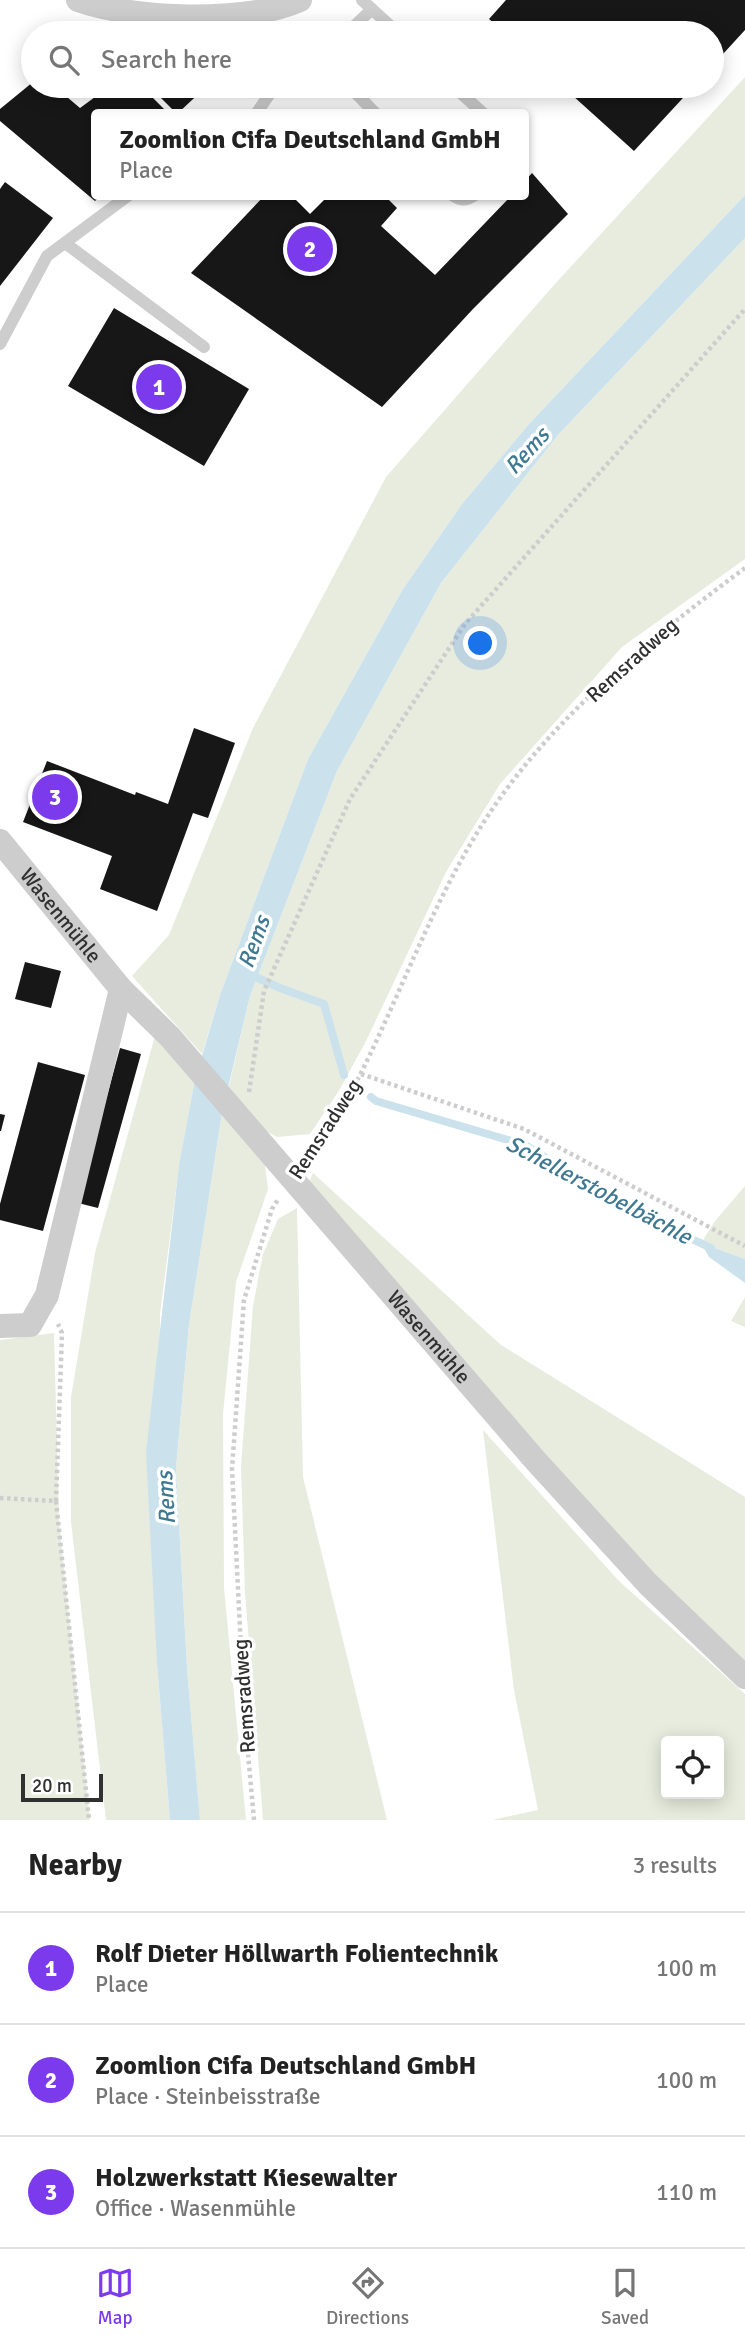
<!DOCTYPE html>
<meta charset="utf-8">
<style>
:root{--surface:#fff;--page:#f2f2f2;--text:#222;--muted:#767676;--line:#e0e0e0;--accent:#7c3aed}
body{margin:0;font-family:Signika,sans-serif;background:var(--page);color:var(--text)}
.controls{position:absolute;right:21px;bottom:21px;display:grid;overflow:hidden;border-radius:7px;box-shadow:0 4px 18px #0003}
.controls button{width:63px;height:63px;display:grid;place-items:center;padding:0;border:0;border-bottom:2px solid var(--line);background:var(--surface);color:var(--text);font:35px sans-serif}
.scale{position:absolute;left:21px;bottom:18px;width:82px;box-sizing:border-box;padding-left:7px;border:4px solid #303030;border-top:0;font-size:19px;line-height:24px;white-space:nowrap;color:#303030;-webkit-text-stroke:5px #fff;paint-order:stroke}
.you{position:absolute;left:481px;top:644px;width:24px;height:24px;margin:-18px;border:5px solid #fff;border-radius:50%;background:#1a73e8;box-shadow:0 0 0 10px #1a73e833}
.badge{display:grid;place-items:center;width:46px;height:46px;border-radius:50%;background:var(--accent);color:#fff;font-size:23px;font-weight:700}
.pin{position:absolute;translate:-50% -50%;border:4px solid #fff;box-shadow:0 2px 7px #0006}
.popup{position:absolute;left:91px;top:109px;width:438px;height:91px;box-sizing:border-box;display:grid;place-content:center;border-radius:7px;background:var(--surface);filter:drop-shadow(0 2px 5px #0005);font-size:23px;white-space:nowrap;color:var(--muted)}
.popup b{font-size:26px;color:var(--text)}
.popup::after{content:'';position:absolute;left:50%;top:100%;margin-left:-14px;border:14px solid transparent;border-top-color:var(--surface)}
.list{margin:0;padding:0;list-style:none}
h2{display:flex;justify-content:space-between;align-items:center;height:91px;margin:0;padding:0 28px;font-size:30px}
h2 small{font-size:23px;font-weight:400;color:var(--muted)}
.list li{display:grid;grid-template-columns:46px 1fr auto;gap:21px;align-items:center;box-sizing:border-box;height:112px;padding:0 28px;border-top:2px solid var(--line)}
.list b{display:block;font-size:26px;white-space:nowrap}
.list p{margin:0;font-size:23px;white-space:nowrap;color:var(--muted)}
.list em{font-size:23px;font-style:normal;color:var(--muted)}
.icon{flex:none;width:38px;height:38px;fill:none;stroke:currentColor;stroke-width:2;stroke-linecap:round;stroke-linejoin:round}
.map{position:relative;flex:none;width:745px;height:1820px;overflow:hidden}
.search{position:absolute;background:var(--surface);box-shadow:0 4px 18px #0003;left:21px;right:21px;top:21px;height:77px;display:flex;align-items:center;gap:18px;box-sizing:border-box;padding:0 24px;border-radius:38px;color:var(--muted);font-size:26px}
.sheet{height:427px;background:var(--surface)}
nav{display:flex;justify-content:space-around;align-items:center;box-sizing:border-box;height:98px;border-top:2px solid var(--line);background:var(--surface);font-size:19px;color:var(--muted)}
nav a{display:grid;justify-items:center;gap:4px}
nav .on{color:var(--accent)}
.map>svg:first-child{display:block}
</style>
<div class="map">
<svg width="745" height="1820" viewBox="0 0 745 1820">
<rect width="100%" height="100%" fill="#fff"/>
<!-- green -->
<path fill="#e7ecde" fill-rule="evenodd" d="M745,77V195L529,424L462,504L403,589L308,759L220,995L202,1054L132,976L169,935L253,728L386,477L554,285Z
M745,238V559L622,647L500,784L446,872L366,1041L340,1089L310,1134L277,1137L266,1131L228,1090L250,996L337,771L441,583L558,435Z
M156,1032L195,1079L179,1166L160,1314L157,1664L170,1820H106L71,1522V1397L95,1253Z
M222,1113L264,1157L268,1189L236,1282L223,1414L224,1588L246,1820H200L187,1668L176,1468L189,1325Z
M313,1173L501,1345L745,1497V1664L655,1581L309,1182Z
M745,1186V1259L701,1243L715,1221Z
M297,1208L303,1477L387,1820H263L245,1593L241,1466L253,1306L263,1254L278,1219Z
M745,1297V1327L731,1321Z
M54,1333L59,1521L90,1820H0V1340Z
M483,1430L619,1581L745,1694V1820H492L538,1810L514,1690ZM666,1741H719V1794H666Z"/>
<!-- water -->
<path fill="#cbe2ec" d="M745,195V238L558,435L441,583L337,771L250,996L222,1113L189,1325L176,1468L187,1668L200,1820H170L157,1664L146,1452L179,1165L195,1079L220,995L308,759L403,589L462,504L529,424Z
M701,1243L745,1259V1283L709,1257Z"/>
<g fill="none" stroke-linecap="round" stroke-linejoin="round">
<!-- stream -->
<path stroke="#cbe2ec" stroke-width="8" d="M249,974L280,988L324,1004L344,1075
M371,1097L376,1101L525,1145L626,1208L711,1248"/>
</g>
<!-- building -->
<path fill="#171717" d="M506,0H745V30L712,66V33H505L489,19Z
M33,82V86H54L80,108L110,86H141L169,114H96V195H101L95,201L0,121V109Z
M166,86H207L177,114L157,94Z
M562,86H694L634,151Z
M532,173L568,214L473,309L382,407L191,273L265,195H384L397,208L381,226L435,275L512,195H524V182Z
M5,182L53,218L0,286V189Z
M114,308L249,389L204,466L68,386Z
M194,728L235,743L208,818L193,813L157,911L100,889L112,856L23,822L47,761L135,795L136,792L168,804Z
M25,962L61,971L51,1008L15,999Z
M120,1048L141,1054L98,1208L78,1203Z
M38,1062L85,1075L43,1231L0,1220V1204Z
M0,1114L5,1115L1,1131H0Z"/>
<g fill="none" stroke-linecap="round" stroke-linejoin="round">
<!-- path -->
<path stroke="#cdcdcd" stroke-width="4.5" stroke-dasharray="3.5 3.5" stroke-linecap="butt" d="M361,1074L524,1129L745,1246
M249,1092L264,991L350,799L465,624L745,309
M308,1157C326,1129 347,1101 362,1071C404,986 436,894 489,814C554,716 652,637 745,568
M0,1498L56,1501L62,1333L58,1324
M56,1501L89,1820
M254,1820L244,1709L232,1469L244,1300L272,1209L279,1198"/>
<!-- lane -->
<path stroke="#cdcdcd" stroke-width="12" d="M362,0L398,33
M261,10L272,33
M347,33L372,9
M349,86L376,114
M453,86L484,114
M256,114L275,86
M452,195C461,201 466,201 475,195
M65,243L204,347
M0,344L47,256L129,195"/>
<!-- street -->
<g stroke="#cdcdcd" stroke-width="24">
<path d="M78,0C133,20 246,24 300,0"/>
<path id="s1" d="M0,841L121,989L170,1037L535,1460L648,1584L745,1677"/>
<path d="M0,1326L30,1325L47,1295L121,989"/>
</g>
</g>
<g text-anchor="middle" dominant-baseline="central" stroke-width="7" stroke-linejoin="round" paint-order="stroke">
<!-- street labels -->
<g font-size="21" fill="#303030" stroke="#fff">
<text transform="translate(632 660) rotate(-42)">Remsradweg</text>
<text stroke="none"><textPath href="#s1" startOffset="96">Wasenmühle</textPath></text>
<text transform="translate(325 1129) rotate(-57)">Remsradweg</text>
<text stroke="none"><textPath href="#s1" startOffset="656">Wasenmühle</textPath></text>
<text transform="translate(244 1696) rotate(-94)">Remsradweg</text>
</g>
<!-- water labels -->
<g font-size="23" font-style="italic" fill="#3f7991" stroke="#fff">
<text transform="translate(527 451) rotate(-48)">Rems</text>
<text transform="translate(254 942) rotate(-70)">Rems</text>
<text transform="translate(599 1190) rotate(28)">Schellerstobelbächle</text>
<text transform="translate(166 1498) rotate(-93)">Rems</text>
</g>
</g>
</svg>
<div class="controls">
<button><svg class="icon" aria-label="locate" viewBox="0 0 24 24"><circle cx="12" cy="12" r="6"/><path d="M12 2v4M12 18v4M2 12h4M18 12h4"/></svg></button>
</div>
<div class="scale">20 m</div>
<div class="you"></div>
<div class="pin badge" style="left:159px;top:387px">1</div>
<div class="pin badge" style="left:310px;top:249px">2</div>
<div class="popup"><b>Zoomlion Cifa Deutschland GmbH</b>Place</div>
<div class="pin badge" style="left:55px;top:797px">3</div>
<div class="search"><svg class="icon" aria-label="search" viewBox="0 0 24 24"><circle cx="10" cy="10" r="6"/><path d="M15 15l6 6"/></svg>Search here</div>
</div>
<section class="sheet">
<h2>Nearby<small>3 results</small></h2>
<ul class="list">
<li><span class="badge">1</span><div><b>Rolf Dieter Höllwarth Folientechnik</b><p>Place</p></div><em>100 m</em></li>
<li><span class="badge">2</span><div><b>Zoomlion Cifa Deutschland GmbH</b><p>Place · Steinbeisstraße</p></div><em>100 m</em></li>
<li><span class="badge">3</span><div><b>Holzwerkstatt Kiesewalter</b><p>Office · Wasenmühle</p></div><em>110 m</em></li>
</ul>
</section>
<nav>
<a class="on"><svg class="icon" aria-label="map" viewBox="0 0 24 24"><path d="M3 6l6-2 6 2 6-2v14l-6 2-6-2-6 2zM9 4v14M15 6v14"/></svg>Map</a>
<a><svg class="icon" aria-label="directions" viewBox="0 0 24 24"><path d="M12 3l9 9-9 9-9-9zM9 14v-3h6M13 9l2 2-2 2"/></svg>Directions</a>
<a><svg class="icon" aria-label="saved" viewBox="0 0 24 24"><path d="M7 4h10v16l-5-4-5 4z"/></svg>Saved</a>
</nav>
